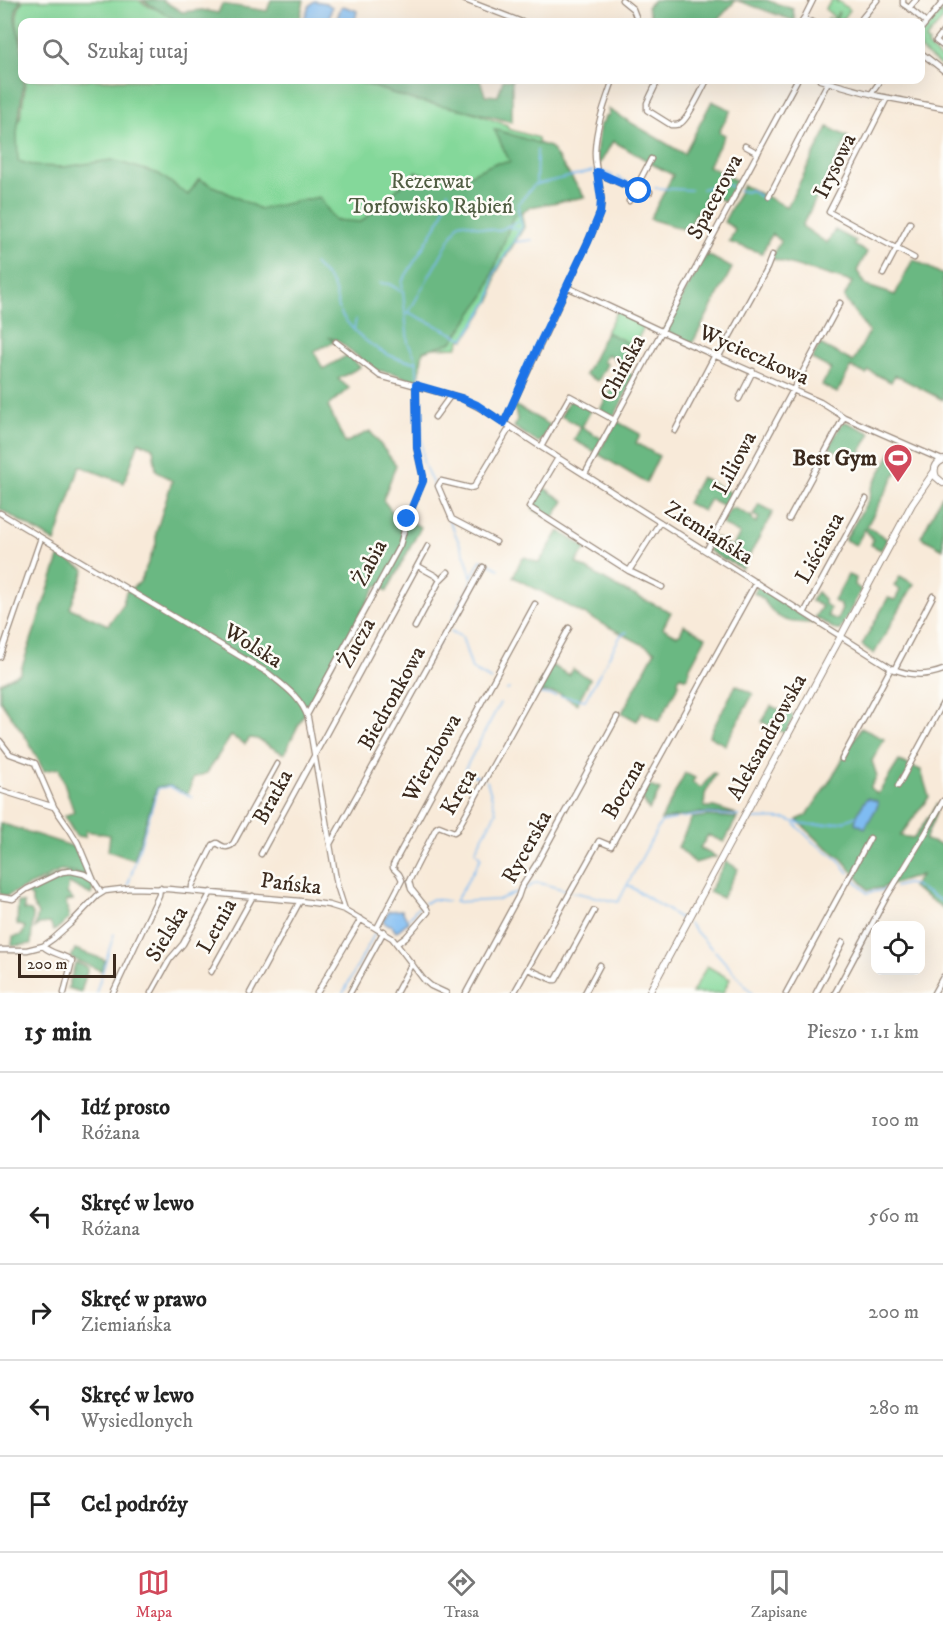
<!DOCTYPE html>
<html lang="pl">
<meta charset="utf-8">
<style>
:root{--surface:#fff;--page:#f2f2f2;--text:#222;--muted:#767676;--line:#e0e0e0;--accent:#d1495b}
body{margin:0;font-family:"IM FELL DW Pica",serif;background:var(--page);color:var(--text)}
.controls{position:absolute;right:18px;bottom:18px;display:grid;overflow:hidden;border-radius:12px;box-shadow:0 6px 24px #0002}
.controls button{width:54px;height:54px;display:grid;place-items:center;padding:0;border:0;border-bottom:2px solid var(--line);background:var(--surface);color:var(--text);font:30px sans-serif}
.scale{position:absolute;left:18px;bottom:15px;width:98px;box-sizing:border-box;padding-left:6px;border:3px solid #3b2a1e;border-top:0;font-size:16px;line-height:21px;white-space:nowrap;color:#3b2a1e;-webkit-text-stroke:4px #fdfcf7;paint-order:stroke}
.stop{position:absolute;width:18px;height:18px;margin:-14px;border:4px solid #1a73e8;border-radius:50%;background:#fff}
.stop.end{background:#1a73e8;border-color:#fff;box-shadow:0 2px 6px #0008}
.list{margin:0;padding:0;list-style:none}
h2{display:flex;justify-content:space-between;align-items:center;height:78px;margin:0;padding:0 24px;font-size:26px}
h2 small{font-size:20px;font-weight:400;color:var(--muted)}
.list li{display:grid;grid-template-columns:39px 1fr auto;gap:18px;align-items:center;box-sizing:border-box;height:96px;padding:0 24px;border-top:2px solid var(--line)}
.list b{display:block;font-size:22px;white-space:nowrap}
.list p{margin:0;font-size:20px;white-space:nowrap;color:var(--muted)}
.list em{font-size:20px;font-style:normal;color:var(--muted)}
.icon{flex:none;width:33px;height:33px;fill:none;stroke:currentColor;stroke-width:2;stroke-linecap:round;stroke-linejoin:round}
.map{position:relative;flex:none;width:943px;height:993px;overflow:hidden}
.search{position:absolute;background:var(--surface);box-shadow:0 6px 24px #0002;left:18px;right:18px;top:18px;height:66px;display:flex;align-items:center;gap:15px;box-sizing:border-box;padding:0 21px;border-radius:12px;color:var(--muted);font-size:22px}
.sheet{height:558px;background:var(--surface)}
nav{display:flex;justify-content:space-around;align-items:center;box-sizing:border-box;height:84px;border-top:2px solid var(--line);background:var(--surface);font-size:16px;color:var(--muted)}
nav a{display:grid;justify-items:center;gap:3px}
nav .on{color:var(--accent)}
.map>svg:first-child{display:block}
</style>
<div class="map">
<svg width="943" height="993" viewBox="0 0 943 993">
<rect width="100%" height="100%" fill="#fdfcf7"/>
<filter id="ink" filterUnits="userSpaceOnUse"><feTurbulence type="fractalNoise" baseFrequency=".0167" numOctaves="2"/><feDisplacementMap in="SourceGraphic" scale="12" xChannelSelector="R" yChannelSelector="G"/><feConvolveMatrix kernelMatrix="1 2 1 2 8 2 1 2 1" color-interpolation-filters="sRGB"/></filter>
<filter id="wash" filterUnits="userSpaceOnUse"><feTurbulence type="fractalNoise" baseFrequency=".008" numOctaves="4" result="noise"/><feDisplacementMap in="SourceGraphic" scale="24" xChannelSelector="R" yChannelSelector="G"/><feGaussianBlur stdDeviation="1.35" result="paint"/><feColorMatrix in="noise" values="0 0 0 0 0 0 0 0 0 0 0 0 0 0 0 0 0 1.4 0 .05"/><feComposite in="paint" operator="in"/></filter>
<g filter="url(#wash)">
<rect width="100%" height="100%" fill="#f8ead9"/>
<!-- green -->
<path fill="#84d89a" stroke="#60815c" stroke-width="1.5" d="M23,0H138L150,7L196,22H22V44C17,28 13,15 23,0Z
M832,0H837V2L838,1L850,10L843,19L842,18L838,22H835L839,13L838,12L834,22H830L827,20L829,18L832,20L834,17L825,9Z
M942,11L943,19L925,40L929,43L927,46L941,59L943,57V68L921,50L920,37Z
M26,80H369L456,108L470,111L507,125L508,129L538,138L539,149L529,196L521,212L524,227L496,273L492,298L464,340L461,339L457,347L412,349L29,180L9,150L21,116Z
M617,311L645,325L634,346L606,332Z
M707,966L730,979L723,993H692Z"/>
<!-- forest -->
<path fill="#6bb882" stroke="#537150" stroke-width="1.5" d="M0,0H21C8,20 21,31 22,51C23,60 22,70 22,80H24L17,133L18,161L35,166L64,167L112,160L159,174L188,195L199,179L260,209L319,197L335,220L361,222L416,172L454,182L495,163L510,162L494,129L550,147L585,197L530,207L513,217L485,295L452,342L423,351L418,383L394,373L375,370L337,340L330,338L334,342L314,351L323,369L348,355L360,367L338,379L349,388L328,406L345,443L370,431L396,465L383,500L393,513L421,527L387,591L377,585L304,714L284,754L257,739L250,738L245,744L231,736L207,773L193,778L188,794L170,786L157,787L134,860L108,851L110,835L86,831L85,837L76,836L64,816L74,812L59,768L44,771L27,739L0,700V683L20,673L60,555L85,570L70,608L108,625L122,606L126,592L140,582L156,544V532L172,481L156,470L153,448L139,442L124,483L80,466L55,542L0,509Z
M142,0H162L182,12L202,10L218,13L222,4L267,11L271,0H304L299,22H178Z
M654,0H766L793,9L795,21L736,0L716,22H669L651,17L647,7Z
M353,80H435L440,81L441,80H480L485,95L498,96L503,80H512V122L470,111L413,100Z
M712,101L731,110L719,132L725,135L708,166L739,182L728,203L707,193L704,199L706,201L701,212L696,213L687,230L650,219L673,175L650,163L653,160V157L649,156L648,161L613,141L598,167L596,155L600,124L603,123L605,117L609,115L608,109L684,154Z
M828,127L848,137L802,226L827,243L835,230L856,241L854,245L867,252L857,271L867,286L895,295L913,259L943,275V400L895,375L891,382L869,371L866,374L851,367L837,393L822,385L831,369L812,359L820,344L853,362L869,332L844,298L852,282L773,259V254L781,241L772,234L762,253L729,242L735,230L734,228L724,222L743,185L787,207Z
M706,254L732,268L692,344L664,331Z
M606,332L634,346L624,365L614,360V357L607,354L603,362L607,364L598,381L585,375Z
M621,369L633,375L634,378L615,415L612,416L600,410Z
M573,400L591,410L582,427L602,439L595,452L574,440L581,427L561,416L569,401Z
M514,405L550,425L541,441L537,442L514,427C520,419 515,414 514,405Z
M616,421L640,434L636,443L659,456L646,483L598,454Z
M846,422L871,433L855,462L829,447L842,423Z
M897,442L910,448L867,526L887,539L881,550L871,545L873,540L865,529L856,545L845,540L869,499L871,489Z
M701,477L733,494L726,507L710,499L703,511L687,503Z
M544,488L564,501L552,520L533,509V506Z
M943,496V549L921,537L941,497Z
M759,504L773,512L742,569L726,559L725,561L708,550L715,537L732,547L740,534L722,524L730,509L734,508L752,517L753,521L756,523L759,518L753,515Z
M559,531L586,548L576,563L619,588L671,612L663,628L676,635L680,634L684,625L706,637L689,669L690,670L686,679L680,676L678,681L679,684L659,721L642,712L637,721L622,713L655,651L513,577L521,560L525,557L539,563Z
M848,575L856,578L855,585L861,590L840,630H836L815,617L822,606L811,601L817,592L824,599V603L830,608L828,616L837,620L842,609L840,605L834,601Z
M900,576L914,584L874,654L862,645L888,598L895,600L900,590L894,586Z
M757,586L813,623C794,623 780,623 768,606C763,599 762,597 754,593Z
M551,665L569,675L573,669L590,679L577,704L560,694L536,691Z
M736,685L753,694L725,745L709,736Z
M771,706L794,716L785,733L762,722Z
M861,728L884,739L872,761L877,776L870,788L878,794L899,761L921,770L929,797L900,836L914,838L937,804L936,813L925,840L943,845V908L912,887L921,875L881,888L868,890L842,859L821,843L797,820L807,815L829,782Z
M685,773L695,778L692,782L701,788L713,773L716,774L705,794L704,807H714L736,814L701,813L661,820Z
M648,785L660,790L649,810L642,798Z
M708,816L737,818L724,842L708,835L700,848L716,857L695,863L678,847L692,818Z
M0,823L75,847L89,875L62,870L7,896L0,894Z
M726,861L738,869L722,898L709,892Z
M74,872L89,877L94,885L91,895L69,883L67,893L73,900L66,901L69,919L54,931L50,923L39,924L35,928L38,914L32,903V897L27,894C37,881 58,875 74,872Z
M18,902L24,903V910L31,911L33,915L31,944L12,946L13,937L22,935L25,927L17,924Z
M75,949L105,960L102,971L71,958Z
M77,963L88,968L81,992L68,988L75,964Z"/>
<!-- water -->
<path fill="#7fbcf2" stroke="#5d7388" stroke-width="1.5" d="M314,1L326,3L332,7L328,22H303L309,6Z
M343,6L357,11L355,22H336L341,7Z
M867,798L877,801L878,805L865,828L855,823C856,813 862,806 867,798Z
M402,910L408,922L396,932L391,925L386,924L383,921L389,911Z"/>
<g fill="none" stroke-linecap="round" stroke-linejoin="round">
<!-- stream -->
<path stroke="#7fbcf2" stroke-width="1.5" d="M599,170L613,176
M617,177L632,185
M536,185L537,150
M638,187L649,188
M655,188L691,190
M702,189L723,183L735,188
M739,190L746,192L750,190L764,199
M509,227L517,229
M515,242L532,240
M314,264C320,271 329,278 333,286C338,296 336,307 343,317C360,340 388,361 417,362
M380,283L389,284L401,291
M409,312L459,223L462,222L479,227L498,231L518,221
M405,314L410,313L464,339L489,301L492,292L494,274L522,227L518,209L519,203L534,185L593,171
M354,329L356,319
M418,383L416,358L408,343L402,282L441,218L444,210L448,191
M420,390L423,462L466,558L472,579L467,590
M472,576L480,561L481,560L499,569
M452,619L465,593
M451,631L462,637L472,669L491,680
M434,650L443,635
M427,663L432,654
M507,690L509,689
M536,693L556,696
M560,696L585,700L621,635L627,632
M483,779L466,772L465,769L500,703
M487,781L496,812L475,851L481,858L455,902L498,900L517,892
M679,818L706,814L739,816
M747,819C759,819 773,818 786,819C789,819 791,822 795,822C812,827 840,825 856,816
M795,824L813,842L838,859L849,873
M852,877L867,893L889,889
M128,885L158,788L170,787L192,797
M628,885L683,920
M895,887L906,884L914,885L943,902
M524,889L536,883H540L569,891
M573,892L618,902L661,822L676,819
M425,903L432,899L448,901
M408,918L413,915L415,910L421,906
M689,924L712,949
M715,951L752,993
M96,993L114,934
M343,993L376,931"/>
</g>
</g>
<g filter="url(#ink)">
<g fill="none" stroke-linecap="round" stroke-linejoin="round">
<!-- minor casing -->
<g stroke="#9a8a7c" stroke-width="7">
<path id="minor" d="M465,0L522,22
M622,0L633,9L638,22
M903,0V4L909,8
M916,0L909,8L926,22
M803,19L813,22
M802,22L813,0
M859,22L877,0
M920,30L943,2
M943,32L936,41L943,46
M920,52L943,70
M658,80L647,103V110L671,125C676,125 677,126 681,123C689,118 702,89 707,80
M820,80L878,96L943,108
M871,94L881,80
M887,98L829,212L914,258
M745,146L758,153
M597,173L639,191L650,192
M769,196L828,82
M629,201L651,159
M883,274L910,223
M567,287L680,340L820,402L844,417L942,460
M336,342L380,376L461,398L489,413L541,447L891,668C909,676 925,677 943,670
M719,356L767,268L772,255
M739,399L753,371
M435,417L451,395
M504,423L588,242C593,231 600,218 601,207C603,188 594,170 595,151C596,126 605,103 613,80
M675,431L715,355
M541,447L570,396L614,420
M558,458L529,507L629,571L662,587
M585,474L797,80
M0,513L268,673C284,686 301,697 308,718L337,885L345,910
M789,519L844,417
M496,542L452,519L438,486L441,481L470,488L474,487L510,427
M706,551L840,303
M418,566L436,576L440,580
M629,571L660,522
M804,613L866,499
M415,627L440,580L448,572
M0,657L41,538
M894,670L933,596
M307,715L400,545L407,520L423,481V476L417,449L416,385
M0,741L10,754L35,763L54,807L70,830L78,843L94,881L101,892
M842,759L891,668
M898,786L943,703
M0,790L54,807
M330,844L483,567
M261,854L428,546
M192,891V886L213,845L217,843C223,847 227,849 233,844L277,764
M0,897L13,899L27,889L62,872L71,871L84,874L92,879
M377,928L402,880L399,874L393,868V865L535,604
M398,943L406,937L428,912L427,909L411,889L409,881L436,828L439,826L454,832L457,830L569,628
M43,946C50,954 64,954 72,961L64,993
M0,950H27L43,946L53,939L70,924L97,896L105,891L130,888L168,889L300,901L329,905L345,910L392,938L424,980L431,986L446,993
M528,969L553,980H556L594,911
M211,972L253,896
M113,993L159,895L160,888
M151,993L170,959L183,944L211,892
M250,993L300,901
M317,993L361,919
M350,993L384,931
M396,993L412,963
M466,993L518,897L521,888L537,863L617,717
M514,993L599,841L611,846L756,582
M585,993L600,965
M786,993L870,838
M816,993L843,942
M835,993L886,898L925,834L943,801
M934,993L943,977"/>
</g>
<!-- major casing -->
<g stroke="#9a8a7c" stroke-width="8">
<path id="major" d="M943,460C935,463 933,470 936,477L943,483
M649,993L912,504L934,472"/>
</g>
<!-- minor -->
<use href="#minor" stroke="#fff" stroke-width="4.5"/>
<!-- major -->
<use href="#major" stroke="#fff" stroke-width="6"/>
</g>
</g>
<g fill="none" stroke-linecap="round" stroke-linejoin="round" filter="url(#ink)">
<!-- route -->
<path stroke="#1a73e8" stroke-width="8" d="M407,519L423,481V476L417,448L416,385L461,398L477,405L504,423L536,351L588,242L600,213L601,199L597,172L639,191"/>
</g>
<!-- icons -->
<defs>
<g id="stadium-pin" transform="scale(1.5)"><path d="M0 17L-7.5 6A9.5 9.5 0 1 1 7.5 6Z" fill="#d1495b" stroke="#fdfcf7"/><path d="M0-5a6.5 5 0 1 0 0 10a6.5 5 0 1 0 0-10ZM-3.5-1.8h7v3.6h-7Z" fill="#fff"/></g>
</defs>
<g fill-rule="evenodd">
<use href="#stadium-pin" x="898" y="458"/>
</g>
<g text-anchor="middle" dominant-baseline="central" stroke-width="5" stroke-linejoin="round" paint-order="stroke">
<!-- street labels -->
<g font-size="22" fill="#3b2a1e" stroke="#fdfcf7">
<text transform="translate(835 166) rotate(-64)">Irysowa</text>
<text transform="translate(715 197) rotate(-62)">Spacerowa</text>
<text transform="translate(754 355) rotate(24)">Wycieczkowa</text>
<text transform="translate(623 368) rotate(-62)">Chińska</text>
<text transform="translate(735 463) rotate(-62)">Liliowa</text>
<text transform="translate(709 533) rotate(32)">Ziemiańska</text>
<text transform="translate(820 548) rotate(-61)">Liściasta</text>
<text transform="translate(370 563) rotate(-62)">Żabia</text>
<text transform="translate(357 643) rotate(-61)">Żucza</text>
<text transform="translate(253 646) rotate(32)">Wolska</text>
<text transform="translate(392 698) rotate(-61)">Biedronkowa</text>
<text transform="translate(767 737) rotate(-61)">Aleksandrowska</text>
<text transform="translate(432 758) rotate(-61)">Wierzbowa</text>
<text transform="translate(624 789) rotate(-61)">Boczna</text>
<text transform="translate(459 792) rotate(-60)">Kręta</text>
<text transform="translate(273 797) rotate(-61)">Bratka</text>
<text transform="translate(527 847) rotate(-61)">Rycerska</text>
<text transform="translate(291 884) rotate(7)">Pańska</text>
<text transform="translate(217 926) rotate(-61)">Letnia</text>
<text transform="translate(167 934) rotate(-59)">Sielska</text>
</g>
<!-- park labels -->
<g font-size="22" fill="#515e43" stroke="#fdfcf7">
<text x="431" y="181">Rezerwat<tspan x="431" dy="25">Torfowisko Rąbień</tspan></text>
</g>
<!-- poi labels -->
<g font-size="22" font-weight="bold" fill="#3b2a1e" stroke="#fdfcf7" text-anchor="end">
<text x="877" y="458">Best Gym</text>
</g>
</g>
</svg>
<div class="controls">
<button><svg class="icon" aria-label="locate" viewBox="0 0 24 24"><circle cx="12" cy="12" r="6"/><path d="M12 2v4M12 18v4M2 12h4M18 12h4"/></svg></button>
</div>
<div class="scale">200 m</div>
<div class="stop" style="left:639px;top:191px"></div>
<div class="stop end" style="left:407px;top:519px"></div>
<div class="search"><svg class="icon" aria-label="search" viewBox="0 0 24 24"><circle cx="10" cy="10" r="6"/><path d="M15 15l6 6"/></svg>Szukaj tutaj</div>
</div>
<section class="sheet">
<h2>15 min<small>Pieszo · 1.1 km</small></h2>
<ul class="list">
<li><svg class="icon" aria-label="ahead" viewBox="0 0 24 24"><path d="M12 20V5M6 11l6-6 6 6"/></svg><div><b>Idź prosto</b><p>Różana</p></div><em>100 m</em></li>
<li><svg class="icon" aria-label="left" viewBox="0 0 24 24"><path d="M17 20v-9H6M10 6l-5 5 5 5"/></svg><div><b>Skręć w lewo</b><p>Różana</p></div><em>560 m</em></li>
<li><svg class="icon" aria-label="right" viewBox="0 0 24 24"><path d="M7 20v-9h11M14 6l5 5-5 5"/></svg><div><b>Skręć w prawo</b><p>Ziemiańska</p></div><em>200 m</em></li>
<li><svg class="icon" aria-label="left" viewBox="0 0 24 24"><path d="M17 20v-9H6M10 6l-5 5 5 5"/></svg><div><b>Skręć w lewo</b><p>Wysiedlonych</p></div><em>280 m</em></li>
<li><svg class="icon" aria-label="arrive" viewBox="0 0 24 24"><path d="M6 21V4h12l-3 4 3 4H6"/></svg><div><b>Cel podróży</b></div></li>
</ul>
</section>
<nav>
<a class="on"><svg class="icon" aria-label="map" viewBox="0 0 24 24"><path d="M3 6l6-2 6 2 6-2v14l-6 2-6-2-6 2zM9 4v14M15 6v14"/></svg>Mapa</a>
<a><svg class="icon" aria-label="directions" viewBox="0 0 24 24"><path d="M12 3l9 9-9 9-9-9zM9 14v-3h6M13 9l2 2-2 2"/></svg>Trasa</a>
<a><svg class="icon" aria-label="saved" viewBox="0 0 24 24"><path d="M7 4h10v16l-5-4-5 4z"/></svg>Zapisane</a>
</nav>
